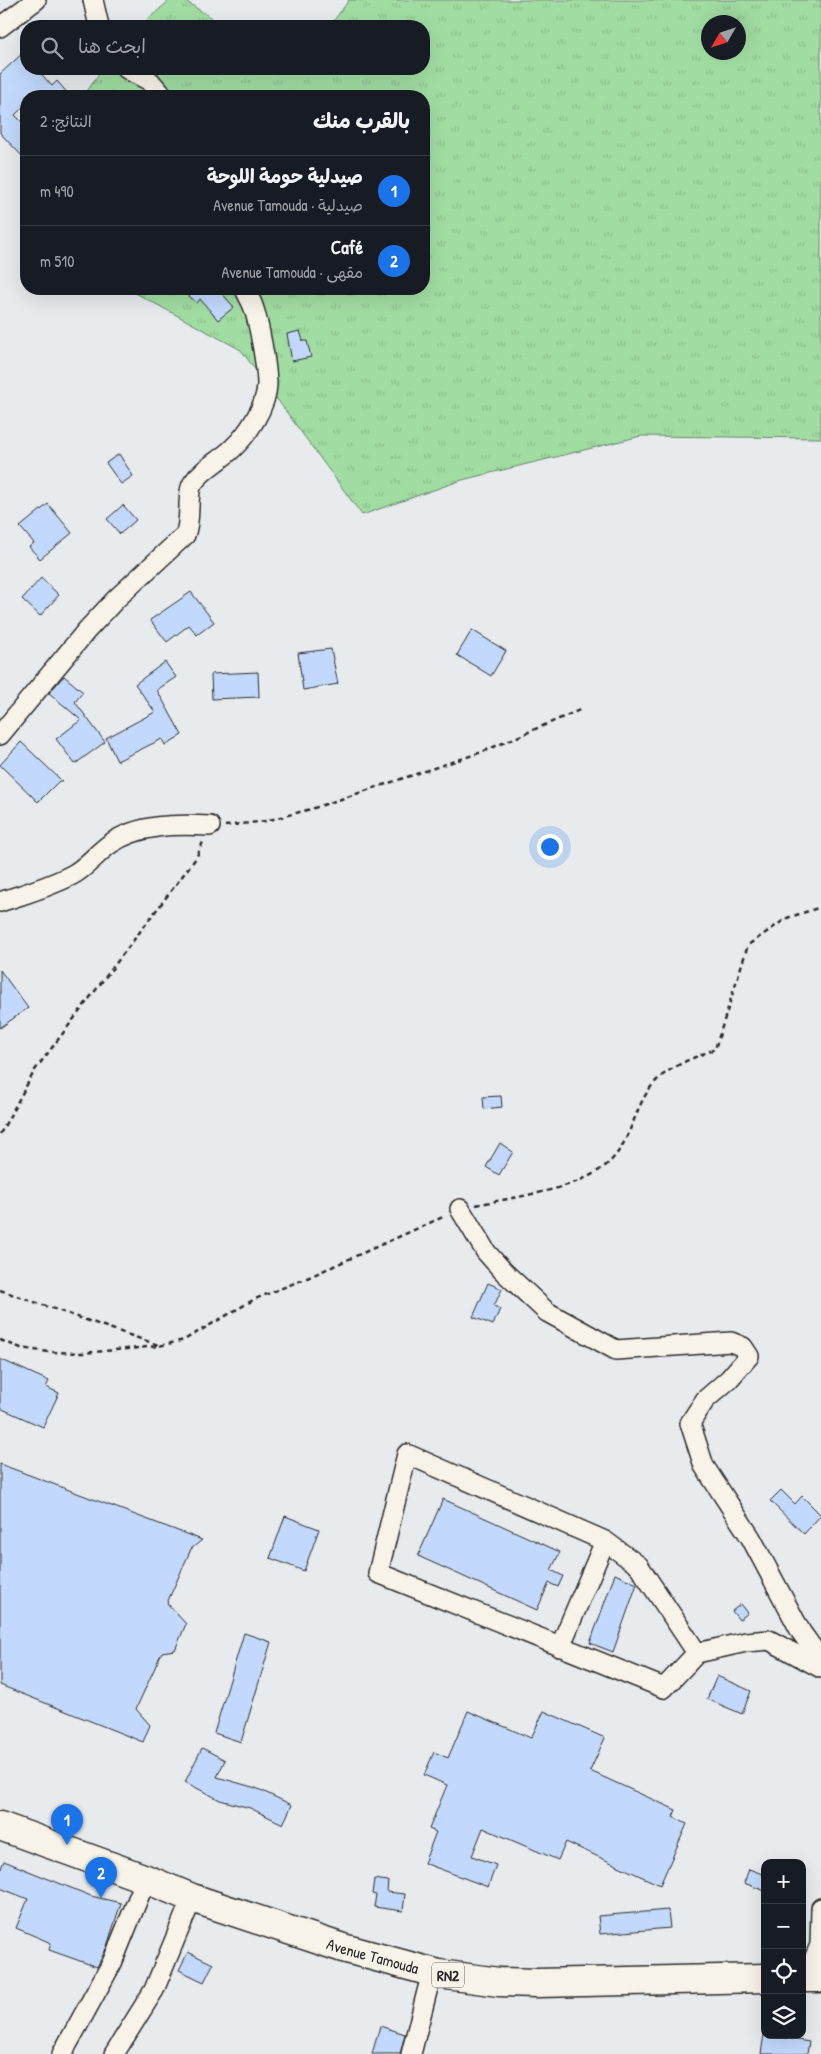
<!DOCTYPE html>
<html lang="ar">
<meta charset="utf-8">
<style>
:root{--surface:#171b24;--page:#242831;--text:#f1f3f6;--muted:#9ea1a6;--line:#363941;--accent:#1a73e8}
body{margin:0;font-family:"Patrick Hand","Playpen Sans Arabic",sans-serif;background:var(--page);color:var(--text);direction:rtl}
.controls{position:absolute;right:15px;bottom:15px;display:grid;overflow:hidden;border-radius:10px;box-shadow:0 5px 20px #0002}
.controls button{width:45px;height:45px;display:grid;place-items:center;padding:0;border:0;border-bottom:1px solid var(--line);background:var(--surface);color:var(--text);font:25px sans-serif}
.compass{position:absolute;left:701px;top:15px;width:45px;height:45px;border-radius:50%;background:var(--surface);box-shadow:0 5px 20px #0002;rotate:231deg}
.you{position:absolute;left:549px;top:846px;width:18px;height:18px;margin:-12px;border:4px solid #fff;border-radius:50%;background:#1a73e8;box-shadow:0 0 0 8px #1a73e833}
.badge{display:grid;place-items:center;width:32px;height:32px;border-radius:50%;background:var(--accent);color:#fff;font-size:16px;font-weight:700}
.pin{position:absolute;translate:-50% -41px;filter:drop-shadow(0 1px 2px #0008)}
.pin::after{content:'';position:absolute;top:26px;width:18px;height:15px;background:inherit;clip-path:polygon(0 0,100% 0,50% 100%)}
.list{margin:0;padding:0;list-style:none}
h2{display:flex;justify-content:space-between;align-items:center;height:65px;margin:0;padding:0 20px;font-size:21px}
h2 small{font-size:16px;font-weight:400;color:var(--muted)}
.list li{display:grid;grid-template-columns:32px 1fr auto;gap:15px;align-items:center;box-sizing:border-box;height:70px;padding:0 20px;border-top:1px solid var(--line)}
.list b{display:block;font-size:19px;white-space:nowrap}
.list p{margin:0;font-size:16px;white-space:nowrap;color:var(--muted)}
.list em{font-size:16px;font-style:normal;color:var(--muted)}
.icon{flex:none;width:28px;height:28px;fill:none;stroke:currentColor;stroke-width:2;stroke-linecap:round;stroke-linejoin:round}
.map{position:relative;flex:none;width:821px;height:2054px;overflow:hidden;direction:ltr}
.search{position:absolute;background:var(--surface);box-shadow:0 5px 20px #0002;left:20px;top:20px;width:410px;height:55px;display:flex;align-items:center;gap:12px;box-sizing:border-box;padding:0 18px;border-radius:20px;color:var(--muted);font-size:19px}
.panel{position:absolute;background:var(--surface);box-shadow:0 5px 20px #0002;left:20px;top:90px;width:410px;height:205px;border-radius:20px;direction:rtl}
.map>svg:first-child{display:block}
</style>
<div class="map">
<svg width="821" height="2054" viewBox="0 0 821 2054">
<defs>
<pattern id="grass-tufts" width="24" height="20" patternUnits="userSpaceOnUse" patternTransform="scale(1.25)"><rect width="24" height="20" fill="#a1dda3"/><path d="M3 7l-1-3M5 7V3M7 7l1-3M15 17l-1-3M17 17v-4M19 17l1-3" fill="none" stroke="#8bbe8c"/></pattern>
</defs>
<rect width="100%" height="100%" fill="#e7ebee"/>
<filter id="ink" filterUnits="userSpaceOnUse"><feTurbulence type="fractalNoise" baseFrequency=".02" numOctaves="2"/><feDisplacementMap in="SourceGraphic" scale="10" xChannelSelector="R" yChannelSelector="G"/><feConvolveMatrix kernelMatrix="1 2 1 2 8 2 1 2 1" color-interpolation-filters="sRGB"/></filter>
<g filter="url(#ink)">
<!-- grass -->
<path fill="url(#grass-tufts)" stroke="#668467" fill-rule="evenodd" d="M170,0H184L224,26H140Z
M349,0H821V438L641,436L462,480L362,515L241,350L128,289H424V96H84L102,69H288L296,73L299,69H424V26H330ZM708,22H738V52H708Z"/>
<!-- building -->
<path fill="#c2d9fd" stroke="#2b2b2b" d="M26,50V69H37L52,86L57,81L70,96H40L42,94L40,92L35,96H26V104L15,115L26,126V160L0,133V74Z
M181,289H218L234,307L218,320L200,299L197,303Z
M300,331L303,341H307L311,357L292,361L287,334Z
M119,454L133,476L121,484L106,463Z
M48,504L72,533L40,559L29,547L34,543L20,527Z
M123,505L136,520L120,534L107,519Z
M41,578L59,595L40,616L22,599Z
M191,592L214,622L197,635L189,625L167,642L150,620Z
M472,630L506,651L491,676L457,655Z
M331,649L338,684L303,690L298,653Z
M165,662L176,677L157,690L182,735L165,745L162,739L117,761L106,738L155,712L135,684Z
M258,672L259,697L212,699L211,674Z
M64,676L83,692L75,702L105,742L75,764L56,739L81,720L49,693Z
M21,742L62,781H59L38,802L0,765Z
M0,970L28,1008L0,1028Z
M501,1096L502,1107L484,1109L483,1097Z
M500,1143L513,1152L499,1175L486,1167Z
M488,1283L502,1289L494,1306L500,1309L493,1325L473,1317Z
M0,1359L49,1381L46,1387L59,1393L43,1427L0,1408Z
M0,1464L202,1540L191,1549L167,1603L186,1624L175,1650L162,1652L136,1709L150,1725L143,1742L0,1685Z
M781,1490L795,1504L802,1496L821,1515L804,1534L770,1501Z
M443,1499L560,1552L551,1570L563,1576L558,1587L549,1583L537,1610L418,1556Z
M285,1516L319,1529L304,1571L270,1558Z
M615,1574L637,1584L613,1652L590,1643Z
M741,1604L748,1613L739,1620L732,1611Z
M244,1633L271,1642L241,1742L214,1733Z
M717,1676L751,1691L742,1714L707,1699Z
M468,1711L531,1738L544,1711L605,1738L590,1771L676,1810L673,1817L687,1824L660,1885L566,1842L558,1860L483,1828L472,1856L496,1865L488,1887L424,1863L436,1832L429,1829L447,1785L424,1775L434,1752L448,1758Z
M202,1748L225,1760L217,1777L256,1788L292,1805L283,1824L250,1808L220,1800L185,1782Z
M4,1861L91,1896L121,1903L106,1949L97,1967L49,1950L51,1943L16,1928L28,1899L0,1888V1870Z
M749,1869L765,1875V1891L744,1883Z
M374,1879L388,1881L387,1892L405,1894L403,1911L374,1907L376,1895L372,1894Z
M668,1910L670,1928L600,1934L598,1916Z
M188,1952L213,1964L204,1982L179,1970Z
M380,2026L405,2034L400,2054H372Z
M764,2034L809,2042L807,2054H761Z"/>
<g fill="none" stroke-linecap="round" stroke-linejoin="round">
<!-- minor casing -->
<g stroke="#2b2b2b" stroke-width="22">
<path id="minor" d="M93,0L99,26
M0,27L36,0
M127,69L150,81L163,96
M0,735L87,630L116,599L185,535C192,519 186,493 193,483C203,468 220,461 233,448C248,434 266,407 267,385C267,368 259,322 253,306C251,300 247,295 245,289
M0,902C24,894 49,887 72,875C86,868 97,853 110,844C138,824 177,824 210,826
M460,1209L486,1252L504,1272L547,1312L616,1350L731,1342L743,1347L749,1356L729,1379L705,1400L690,1423L704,1466L751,1538L801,1632L821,1660
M560,1647L605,1541
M697,1653L639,1566L605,1541L407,1454L378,1573L664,1688L697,1653L746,1642L769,1640L821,1668
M812,1978L814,1959L820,1945L821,1908
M62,2054L112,1963L146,1879
M114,2054L154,1990L192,1898
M411,2054L432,1972"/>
</g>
<!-- highway casing -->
<g stroke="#2b2b2b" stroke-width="31">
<g id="highway">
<path id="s1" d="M0,1826L146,1879L192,1898L343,1948L439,1974L499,1982L537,1983L765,1978"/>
<path d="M802,1978H821"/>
</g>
</g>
<!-- path -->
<path stroke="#2b2b2b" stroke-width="2.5" stroke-dasharray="5 4" stroke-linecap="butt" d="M225,826L266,821L311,809L482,752L582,709
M0,1134L35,1070L196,858L203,842
M476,1205C513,1197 570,1191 601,1169C634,1146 631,1106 657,1080C673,1065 695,1057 715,1049L748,945L787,918L821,907
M0,1290L158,1345
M0,1340L21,1348L49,1352L83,1353L159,1346L184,1340L255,1299L307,1278L445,1216"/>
<!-- minor -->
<use href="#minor" stroke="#f7f3e8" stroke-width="19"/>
<!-- highway -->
<use href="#highway" stroke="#f7f3e8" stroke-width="28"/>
</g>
</g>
<g text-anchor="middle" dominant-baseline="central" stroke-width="5" stroke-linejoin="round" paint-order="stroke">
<!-- shield labels -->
<rect fill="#f7f3e8" stroke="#686764" stroke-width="1" x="432" y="1962.5" width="32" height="25" rx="4"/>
<g font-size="15" font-weight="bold" fill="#2b2b2b">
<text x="448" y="1975">RN2</text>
</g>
<!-- street labels -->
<g font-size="16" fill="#2b2b2b" stroke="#f7f3e8">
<text stroke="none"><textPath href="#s1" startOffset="395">Avenue Tamouda</textPath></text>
</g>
</g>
</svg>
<div class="controls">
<button>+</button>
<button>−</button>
<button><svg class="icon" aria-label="locate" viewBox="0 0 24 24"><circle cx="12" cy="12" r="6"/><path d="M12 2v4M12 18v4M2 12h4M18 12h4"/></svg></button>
<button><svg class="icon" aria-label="layers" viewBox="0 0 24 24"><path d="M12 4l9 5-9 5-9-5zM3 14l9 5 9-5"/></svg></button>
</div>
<svg class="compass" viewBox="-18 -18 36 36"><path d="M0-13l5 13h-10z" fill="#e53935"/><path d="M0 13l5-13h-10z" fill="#9ea1a6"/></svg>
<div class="you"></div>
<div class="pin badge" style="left:67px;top:1845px">1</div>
<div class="pin badge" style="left:101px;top:1898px">2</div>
<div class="search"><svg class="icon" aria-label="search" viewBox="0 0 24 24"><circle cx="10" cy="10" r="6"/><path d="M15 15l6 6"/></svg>ابحث هنا</div>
<section class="panel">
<h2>بالقرب منك<small>النتائج: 2</small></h2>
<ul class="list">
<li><span class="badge">1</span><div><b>صيدلية حومة اللوحة</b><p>صيدلية · Avenue Tamouda</p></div><em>490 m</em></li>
<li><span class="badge">2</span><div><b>Café</b><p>مقهى · Avenue Tamouda</p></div><em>510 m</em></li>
</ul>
</section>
</div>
